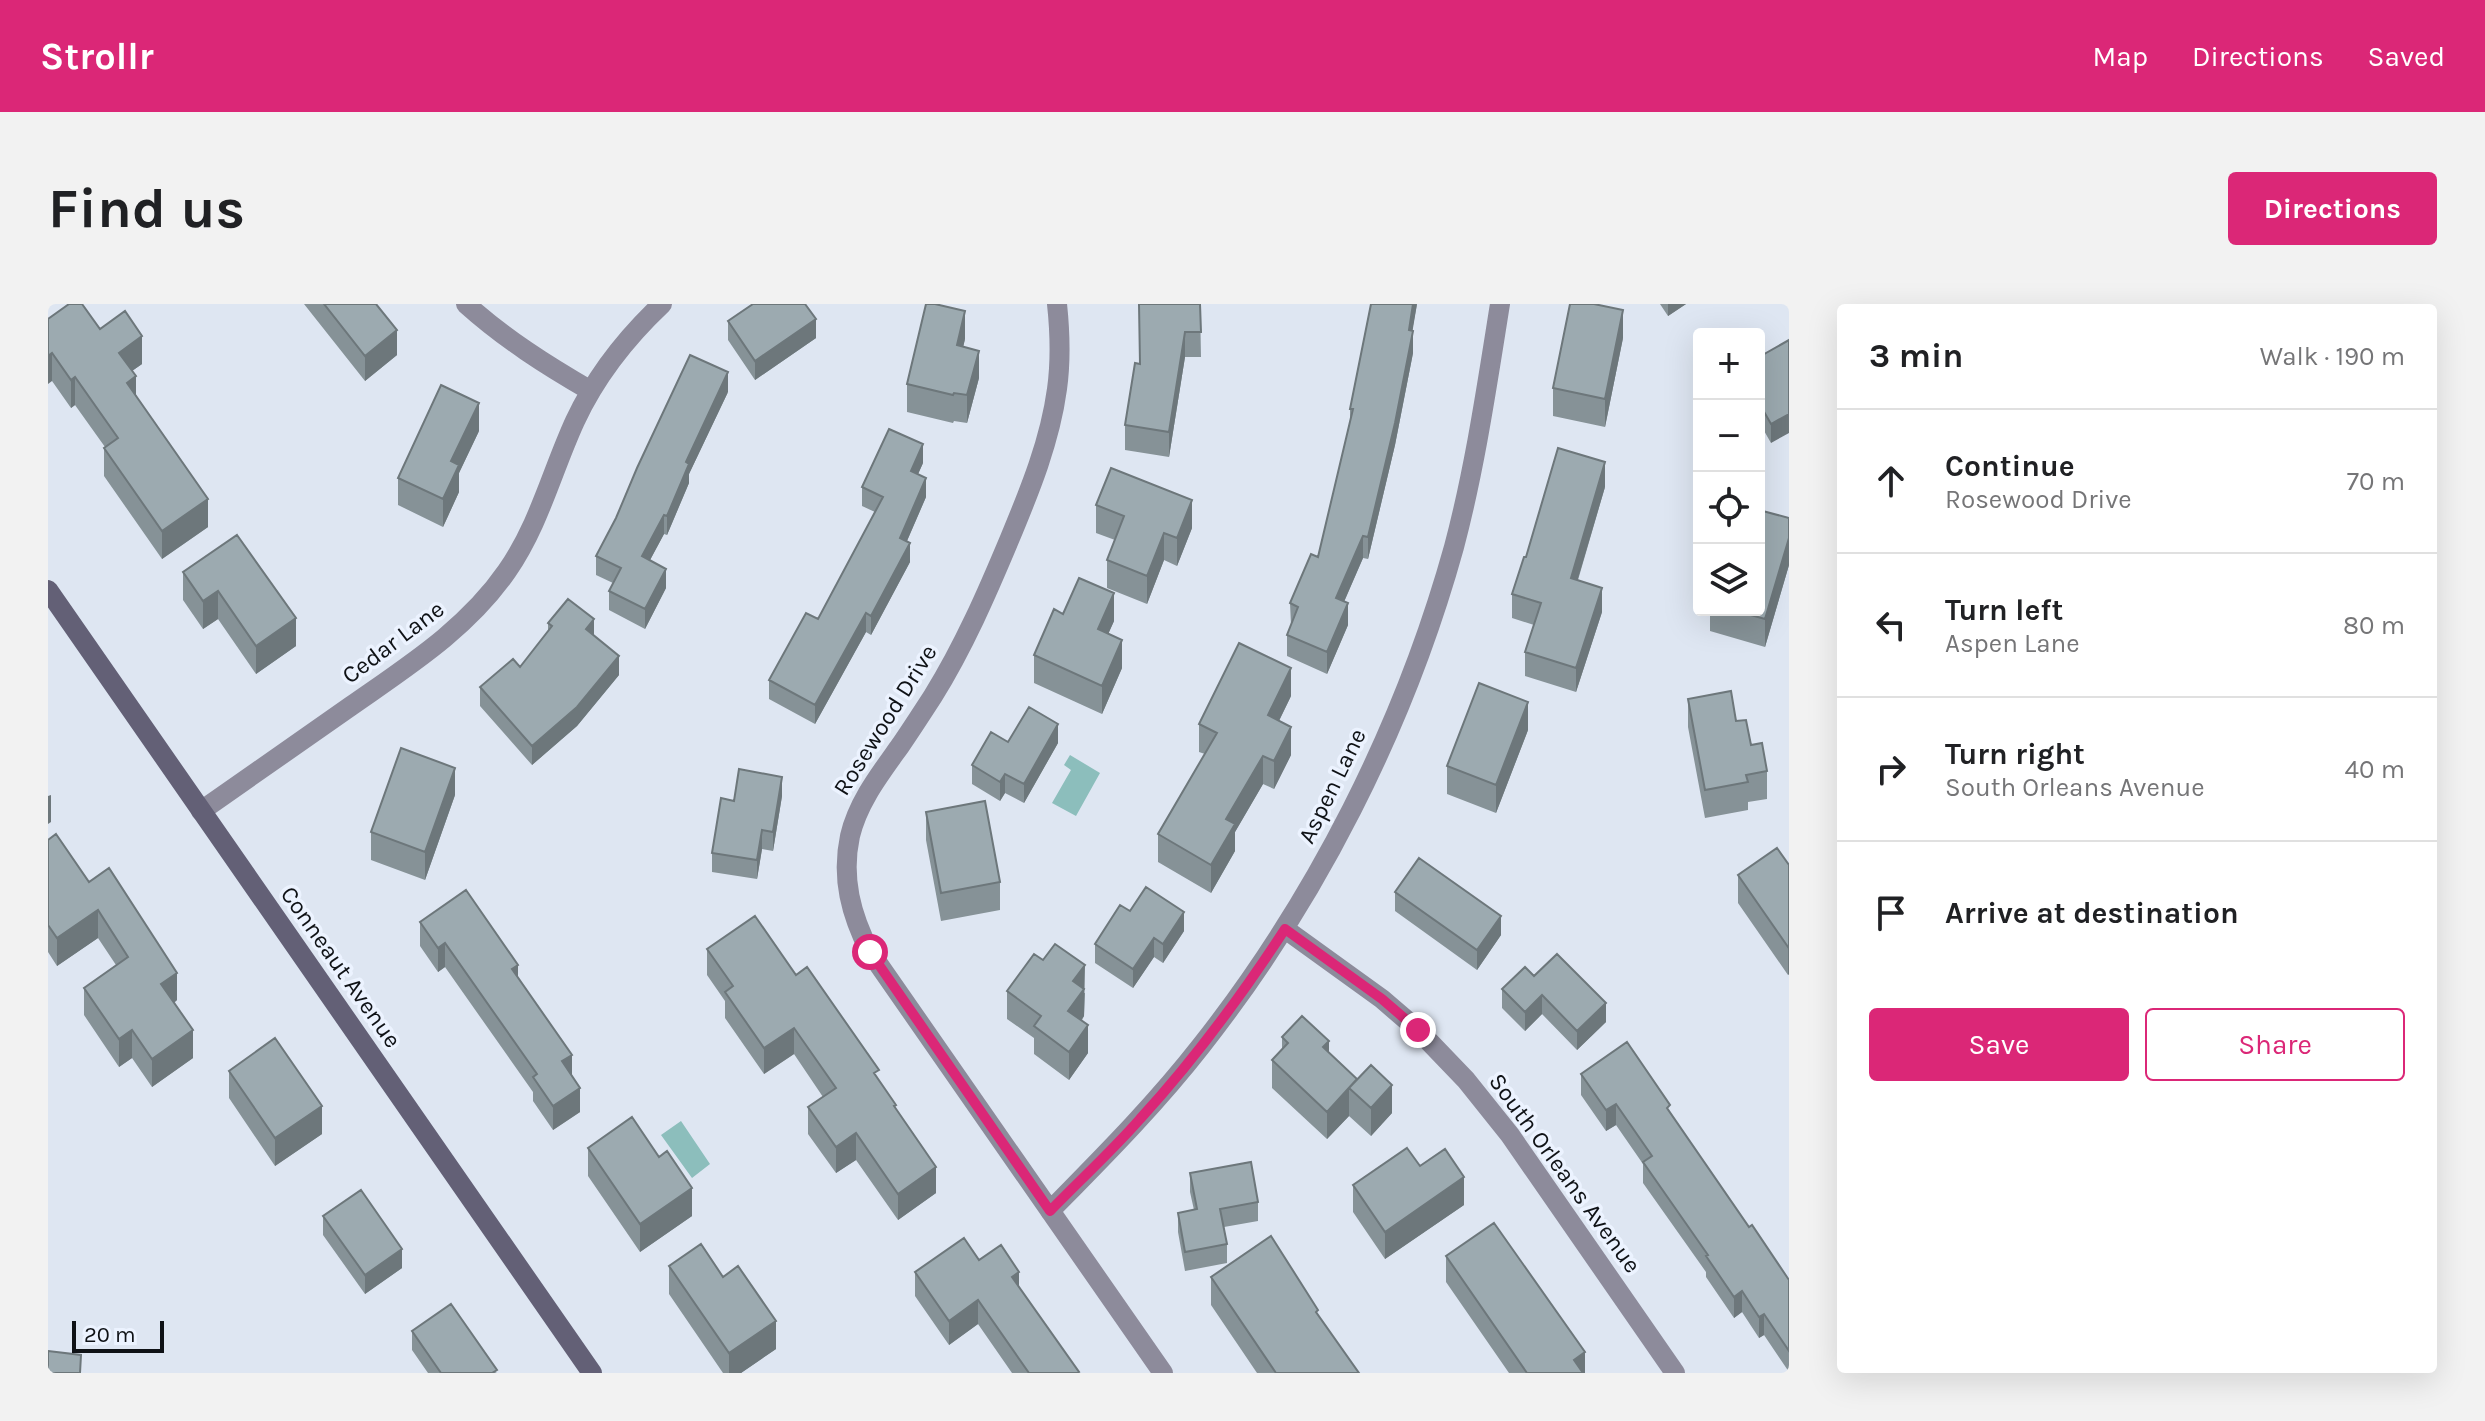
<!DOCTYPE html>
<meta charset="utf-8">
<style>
:root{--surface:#fff;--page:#f2f2f2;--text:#202124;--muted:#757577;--line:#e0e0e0;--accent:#db2777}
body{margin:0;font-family:Karla,sans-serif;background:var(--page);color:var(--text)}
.controls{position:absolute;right:24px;top:24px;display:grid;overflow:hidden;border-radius:8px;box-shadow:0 8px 32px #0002}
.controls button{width:72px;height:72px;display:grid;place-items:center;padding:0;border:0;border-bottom:2px solid var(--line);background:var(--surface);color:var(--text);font:40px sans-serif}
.scale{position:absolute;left:24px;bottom:20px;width:92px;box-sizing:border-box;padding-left:8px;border:4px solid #0f1216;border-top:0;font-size:22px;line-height:28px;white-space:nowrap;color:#0f1216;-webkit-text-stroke:6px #ecf3ff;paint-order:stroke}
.stop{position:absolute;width:24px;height:24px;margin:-18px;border:6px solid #db2777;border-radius:50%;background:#fff}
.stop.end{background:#db2777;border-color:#fff;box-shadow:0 2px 8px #0008}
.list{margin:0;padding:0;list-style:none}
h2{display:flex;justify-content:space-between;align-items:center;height:104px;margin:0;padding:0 32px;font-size:34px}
h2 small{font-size:26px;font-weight:400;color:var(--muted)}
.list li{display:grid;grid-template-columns:52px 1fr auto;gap:24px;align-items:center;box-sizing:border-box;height:144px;padding:0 32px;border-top:2px solid var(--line)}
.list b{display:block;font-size:30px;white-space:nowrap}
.list p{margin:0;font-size:26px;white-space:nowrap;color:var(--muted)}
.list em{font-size:26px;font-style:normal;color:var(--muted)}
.actions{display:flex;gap:16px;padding:24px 32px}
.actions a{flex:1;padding:18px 0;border:2px solid var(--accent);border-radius:8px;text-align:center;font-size:28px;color:var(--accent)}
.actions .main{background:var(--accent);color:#fff}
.icon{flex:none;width:44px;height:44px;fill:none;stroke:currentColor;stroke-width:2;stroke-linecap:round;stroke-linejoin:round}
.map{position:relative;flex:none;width:1741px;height:1069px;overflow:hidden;border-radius:8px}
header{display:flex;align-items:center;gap:48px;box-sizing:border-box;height:112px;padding:0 40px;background:var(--accent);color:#fff}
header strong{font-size:38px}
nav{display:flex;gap:44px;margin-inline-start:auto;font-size:28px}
.intro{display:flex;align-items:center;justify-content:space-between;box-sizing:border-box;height:192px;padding:0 48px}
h1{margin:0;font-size:56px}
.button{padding:20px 36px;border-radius:8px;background:var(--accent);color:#fff;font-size:28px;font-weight:700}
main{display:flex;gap:48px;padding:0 48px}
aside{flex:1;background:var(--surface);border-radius:8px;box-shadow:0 8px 32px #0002}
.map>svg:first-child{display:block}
</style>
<header>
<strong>Strollr</strong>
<nav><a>Map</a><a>Directions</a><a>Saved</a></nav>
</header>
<div class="intro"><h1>Find us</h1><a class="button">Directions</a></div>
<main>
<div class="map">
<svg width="1741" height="1069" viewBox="0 0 1741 1069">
<rect width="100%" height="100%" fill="#dee6f2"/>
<!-- water -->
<path fill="#8cbebc" d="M1022,451L1052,469L1028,512L1004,499L1023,466L1016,461Z
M633,817L662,860L644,874L613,831Z"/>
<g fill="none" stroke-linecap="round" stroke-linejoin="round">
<!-- street -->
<path stroke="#8d8b9b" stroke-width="20" d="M418,0C457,35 498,61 543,87
M1009,0C1012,28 1013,56 1009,85C1002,137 982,186 962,234C939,289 916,342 885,392C874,409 863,426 852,442C832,470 810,498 802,532C793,574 803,611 822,648L1115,1069
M153,507C203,472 253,437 303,402C360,362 419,325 459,267C491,221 504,167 527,117C547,74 579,33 614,0
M1237,625L1334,695L1370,726L1418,776L1462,831L1627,1069
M1002,907C1054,854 1107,801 1153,742C1268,596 1356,423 1406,243C1427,164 1439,81 1452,0"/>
<!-- secondary -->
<path stroke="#636076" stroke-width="20" d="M0,286L544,1069"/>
</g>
<!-- wall -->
<path fill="#869297" d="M256,0H328L349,51L317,77Z
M1152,0L1153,53H1137L1121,153L1077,146V121L1091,60Z
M1369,0L1364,27L1365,49L1347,141L1320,255L1315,254L1296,298L1300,321L1279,370L1239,352V331L1243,321L1242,299L1270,253L1302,119V105Z
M1612,0H1638L1620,12Z
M0,15L52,25L94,60L84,67L88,91L160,223L114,255L56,172V144L57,143L27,101L23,104L4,77Z
M680,17L768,34L707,76L680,36Z
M1575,34L1557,123L1505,112V84Z
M917,35L915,43L931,74L919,119L906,117L905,119L859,108V80Z
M1741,36L1723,139L1711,118V53Z
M680,88L641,170V179L619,231L616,230L602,256L618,284L597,325L561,306V287L565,279L548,271V252Z
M431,127L411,169V188L395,223L350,201V174Z
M875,159L870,170L878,193L859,237L862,258L823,331L818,328L767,420L721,395V376L770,315L827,208L814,202V183Z
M1557,183L1530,276L1554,308L1528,388L1477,372V348L1486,321L1464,314V290L1478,253Z
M1048,201L1144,224L1129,262L1116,256L1099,300L1059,284V256L1067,236L1048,229Z
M1741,214V261L1717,343L1662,327V306H1711Z
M189,231L248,342L208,370L170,315L155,325L135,296V268Z
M1015,310L1066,317L1060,330L1074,364L1054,410L986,379V351Z
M500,319L546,331L571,371L529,422L484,461L432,402V383L472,363L500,327Z
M1243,392L1231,417L1243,451L1226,485L1215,480L1187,528V547L1163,589L1110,558V530L1157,450L1151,448V420Z
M1640,395L1688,417L1719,467V495L1700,498V506L1657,514L1640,423Z
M1480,426L1448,509L1399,490V462Z
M960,438L1010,439L976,499L957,489L952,497L924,480V461Z
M407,491L377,576L323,556V528Z
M734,492L725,547L714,545L709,575L664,568V549L686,497Z
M878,508L952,578V606L893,617L878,536Z
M0,536L41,578L129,696L126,699L145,754L104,783L84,754L71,763L36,711V684L68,661L50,634L9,662L0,648Z
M1741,561V670L1740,671L1690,599V571Z
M1347,588L1453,631L1429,666L1347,607Z
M1082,607L1136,627L1115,659L1106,653L1085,684L1047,659V640Z
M372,618L470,674L524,771L532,808L505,826L485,797V788L397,663L390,668L372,642Z
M659,645L748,671L831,776L848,806L888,889L850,916L808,856L788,869L760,830V803L775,793L746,750L716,770L677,714V697L659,671Z
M1486,672L1558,718L1529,746L1494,710L1477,727L1454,704V685Z
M959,687L1037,689L1036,712L1034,716L1040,749L1021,776L986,750V734L959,715Z
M1234,733L1281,748L1344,809L1323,832L1301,812L1279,835L1224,784V756L1234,746Z
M181,767L274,830L227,862L181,794Z
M1533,770L1622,809L1701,923L1741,976V1068L1716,1031L1711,1034L1694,1008L1686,1014L1658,973V968L1595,879V860L1568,821L1558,827L1533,791Z
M540,844L644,912L592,948L540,872Z
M1372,862L1416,901L1337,955L1305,908V881Z
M1142,869L1210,898V917L1176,923L1179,940V959L1137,967L1130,928V909L1146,906L1142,888Z
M275,912L354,964L317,990L275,931Z
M1398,952L1537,1069H1461L1398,978Z
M931,956L1031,1069H964L930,1020L901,1041L867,992V968Z
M621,962L675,973L728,1045L693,1069H675L621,990Z
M1163,973L1270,1011L1311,1069H1209L1163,1001Z
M364,1027L449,1069H380L364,1046Z"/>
<!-- shaded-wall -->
<path fill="#6d777b" d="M1365,0H1369L1361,48V26Z
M1620,0H1638L1620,12Z
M1575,6V34L1557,123V95Z
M917,7V35L909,69V41Z
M768,15V34L707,76V57Z
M349,26V51L317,77V52Z
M1365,27V49L1347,141L1320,255V233Z
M1137,28V53L1121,153V128Z
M94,32V60L71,76V49Z
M931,47V74L919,119V91Z
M4,49V77L0,80V52Z
M680,68V88L641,170V179L619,231V212L638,158Z
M88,72V100L79,79Z
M27,73V101L23,104V76Z
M431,99V127L411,169V188L395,223V195L403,157Z
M1741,110V129L1723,139V120Z
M875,140V159L863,186V167Z
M1557,158V183L1523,298V274Z
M878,174V193L852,253V234Z
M160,195V223L114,255V227Z
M1144,196V224L1129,262V234Z
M616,211V230L594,271V252Z
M1116,229V256L1099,300V272Z
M1315,232V254L1288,316V294Z
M1741,234V261L1717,343V315Z
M862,239V258L823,331V312Z
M618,265V284L597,325V305Z
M1554,284V308L1528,388V364Z
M170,287V315L155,325V297Z
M1066,289V317L1050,353V325Z
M1300,299V321L1279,370V348Z
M818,309V328L767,420V401Z
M248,314V342L208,370V342Z
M546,315V334L538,325Z
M1074,336V364L1054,410V382Z
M571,352V371L529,422L484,461V442Z
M1243,364V392L1220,439V411Z
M1480,398V426L1448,509V481Z
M1010,420V439L976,499V480Z
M1243,423V451L1226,485V457Z
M1215,452V480L1187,528V547L1163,589V561L1178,515Z
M407,464V491L377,576V548Z
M957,470V489L952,497V478Z
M734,473V492L725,547V528Z
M3,491V518L0,520V492Z
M714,526V545L709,575V556Z
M50,606V634L9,662V634Z
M1136,608V627L1115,659V640Z
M1453,612V631L1429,666V646Z
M1106,634V653L1085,684V665Z
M397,639V663L390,668V644Z
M1741,642V670L1740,671V643Z
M470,661V685L464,665Z
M1037,661L1036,712L1020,734V707L1025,677Z
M129,669V696L113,708V680Z
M1494,691V710L1477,727V708Z
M1558,699V718L1529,746V727Z
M1040,721V749L1021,776V748Z
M746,724V750L716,770V744Z
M84,726V754L71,763V735Z
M145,726V754L104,783V755Z
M1281,737V765L1275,743Z
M524,751V775L514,757Z
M1344,781V809L1323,832V804Z
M532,784V808L505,826V802Z
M1301,784V812L1279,835V808Z
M1568,800V821L1558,827V806Z
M274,802V830L227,862V834Z
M808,829V856L788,869V843Z
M888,863V889L850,916V890Z
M1416,873V901L1337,955V928Z
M644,884V912L592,948V920Z
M354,945V964L317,990V971Z
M971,968V992L964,973Z
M1694,987V1008L1686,1014V993Z
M930,996V1020L901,1041V1017Z
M1716,1010V1031L1711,1034V1013Z
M728,1017V1045L693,1069H681V1049Z
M1537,1048V1069H1526V1056Z"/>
<!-- building -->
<path fill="#9caab0" stroke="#6d777b" stroke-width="2" d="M21,0H34L52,25L77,7L94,32L71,49L88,72L79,79L160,195L114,227L56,144L70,134L27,73L23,76L4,49L0,52V15Z
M276,0H328L349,26L317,52Z
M705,0H757L768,15L707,57L680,17Z
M878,0H887L917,7L909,41L931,47L919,91L906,89L905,91L859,80Z
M1091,0H1152L1153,28H1137L1121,128L1077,121L1087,59L1092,60Z
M1323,0H1365L1361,26L1365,27L1347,119L1320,233L1315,232L1288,294L1300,299L1279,348L1239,331L1250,303L1242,299L1263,250L1270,253L1305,105H1302Z
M1522,0H1546L1575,6L1557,95L1505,84Z
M1741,36V110L1723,120L1711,99V53Z
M642,51L680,68L638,158L641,160L619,212L616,211L594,252L618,265L597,305L561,287L573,264L548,252L568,214L589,164Z
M393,81L431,99L403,157L411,161L395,195L350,174Z
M841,125L875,140L863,167L878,174L852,234L862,239L823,312L818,309L767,401L721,376L758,309L770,315L835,193L814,183Z
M1510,144L1557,158L1523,274L1554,284L1528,364L1477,348L1493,299L1464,290L1476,253H1478Z
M1063,164L1144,196L1129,234L1116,229L1099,272L1059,256L1076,212L1048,201Z
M1711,206L1741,214V234L1717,315L1685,306H1711Z
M189,231L248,314L208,342L170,287L155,297L135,268Z
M1031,274L1066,289L1050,325L1074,336L1054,382L986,351L1006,305L1015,310Z
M520,295L546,315L538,325L571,352L529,403L484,442L432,383L465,355L472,363L504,322L500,319Z
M1191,339L1243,364L1220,411L1243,423L1226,457L1215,452L1178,515L1187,520L1163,561L1110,530L1169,429L1151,420Z
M1431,379L1480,398L1448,481L1399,462Z
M1683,387L1688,417L1698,416L1703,441L1714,439L1719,467L1698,471L1700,478L1657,486L1640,395Z
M981,403L1010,420L976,480L957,470L952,478L924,461L943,428L960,438Z
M353,444L407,464L377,548L323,528Z
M691,465L734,473L725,528L714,526L709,556L664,549L673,494L686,497Z
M937,497L952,578L893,589L878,508Z
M8,530L41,578L61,564L129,669L113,680L145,726L104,755L84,726L71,735L36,684L80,653L50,606L9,634L0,621V536Z
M1729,544L1741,561V642L1740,643L1690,571Z
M1371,554L1453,612L1429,646L1347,588Z
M1098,583L1136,608L1115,640L1106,634L1085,665L1047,640L1072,601L1082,607Z
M418,586L470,661L464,665L524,751L514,757L532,784L505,802L485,773L489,770L397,639L390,644L372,618Z
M707,612L748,671L759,663L831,766L826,769L848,801L846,802L888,863L850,890L808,829L788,843L760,803L788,784L746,724L716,744L677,688L685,682L659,645Z
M1007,640L1037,661L1025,677L1036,685L1020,707L1040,721L1021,748L986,722L993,712L959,687L986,650L995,656Z
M1509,650L1558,699L1529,727L1494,691L1477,708L1454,685L1477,663L1486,672Z
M1254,712L1281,737L1275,743L1309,775L1279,808L1224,756L1240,739L1234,733Z
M227,734L274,802L227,834L181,767Z
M1579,738L1622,801L1619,804L1701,923L1704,921L1741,976V1047L1716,1010L1711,1013L1694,987L1686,993L1658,952L1660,951L1595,858L1604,852L1568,800L1558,806L1533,770Z
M1323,761L1344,781L1323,804L1301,784Z
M584,813L611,853L619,847L644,884L592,920L540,844Z
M1359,844L1372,862L1397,845L1416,873L1337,928L1305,881Z
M1203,858L1210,898L1172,905L1179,940L1137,948L1130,909L1149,905L1142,869Z
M313,886L354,945L317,971L275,912Z
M1446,919L1537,1048L1526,1056L1535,1069H1479L1398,952Z
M1223,932L1270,1006L1268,1008L1311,1069H1228L1163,973Z
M916,934L931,956L953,941L971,968L964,973L1031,1068L1029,1069H981L930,996L901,1017L867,968Z
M653,940L675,973L690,962L728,1017L681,1049L621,962Z
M403,1000L449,1066L444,1069H393L364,1027Z
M0,1047L33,1051L32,1069H0Z"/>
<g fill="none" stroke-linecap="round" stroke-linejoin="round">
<!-- route -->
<path stroke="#db2777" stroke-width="10" d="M822,648L1002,907C1032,876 1064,847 1092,815C1146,756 1194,691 1237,625L1334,695L1370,726"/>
</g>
<g text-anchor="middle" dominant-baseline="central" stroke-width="7" stroke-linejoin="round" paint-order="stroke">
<!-- street labels -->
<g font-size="24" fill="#0f1216" stroke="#ecf3ff">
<text transform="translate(345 338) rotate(-37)">Cedar Lane</text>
<text transform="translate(837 416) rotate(-58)">Rosewood Drive</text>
<text transform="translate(1284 482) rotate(-64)">Aspen Lane</text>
<text transform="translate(293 663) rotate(55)">Conneaut Avenue</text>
<text transform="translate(1517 869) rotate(54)">South Orleans Avenue</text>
</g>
</g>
</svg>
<div class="controls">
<button>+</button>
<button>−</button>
<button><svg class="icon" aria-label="locate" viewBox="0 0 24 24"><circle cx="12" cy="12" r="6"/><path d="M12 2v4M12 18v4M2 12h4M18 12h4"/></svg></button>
<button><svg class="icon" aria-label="layers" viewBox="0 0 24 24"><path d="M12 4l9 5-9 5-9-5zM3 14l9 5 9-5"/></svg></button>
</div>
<div class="scale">20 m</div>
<div class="stop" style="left:822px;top:648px"></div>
<div class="stop end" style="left:1370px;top:726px"></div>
</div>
<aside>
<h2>3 min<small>Walk · 190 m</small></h2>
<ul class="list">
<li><svg class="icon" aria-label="ahead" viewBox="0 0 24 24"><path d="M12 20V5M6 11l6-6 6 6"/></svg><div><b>Continue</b><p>Rosewood Drive</p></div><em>70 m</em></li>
<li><svg class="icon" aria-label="left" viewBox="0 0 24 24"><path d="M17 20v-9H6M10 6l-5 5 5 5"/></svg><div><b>Turn left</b><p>Aspen Lane</p></div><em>80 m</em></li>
<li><svg class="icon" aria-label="right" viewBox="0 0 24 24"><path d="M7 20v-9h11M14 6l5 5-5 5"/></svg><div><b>Turn right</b><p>South Orleans Avenue</p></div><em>40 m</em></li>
<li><svg class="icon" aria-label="arrive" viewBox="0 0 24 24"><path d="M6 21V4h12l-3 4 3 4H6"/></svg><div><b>Arrive at destination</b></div></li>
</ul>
<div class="actions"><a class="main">Save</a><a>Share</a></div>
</aside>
</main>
